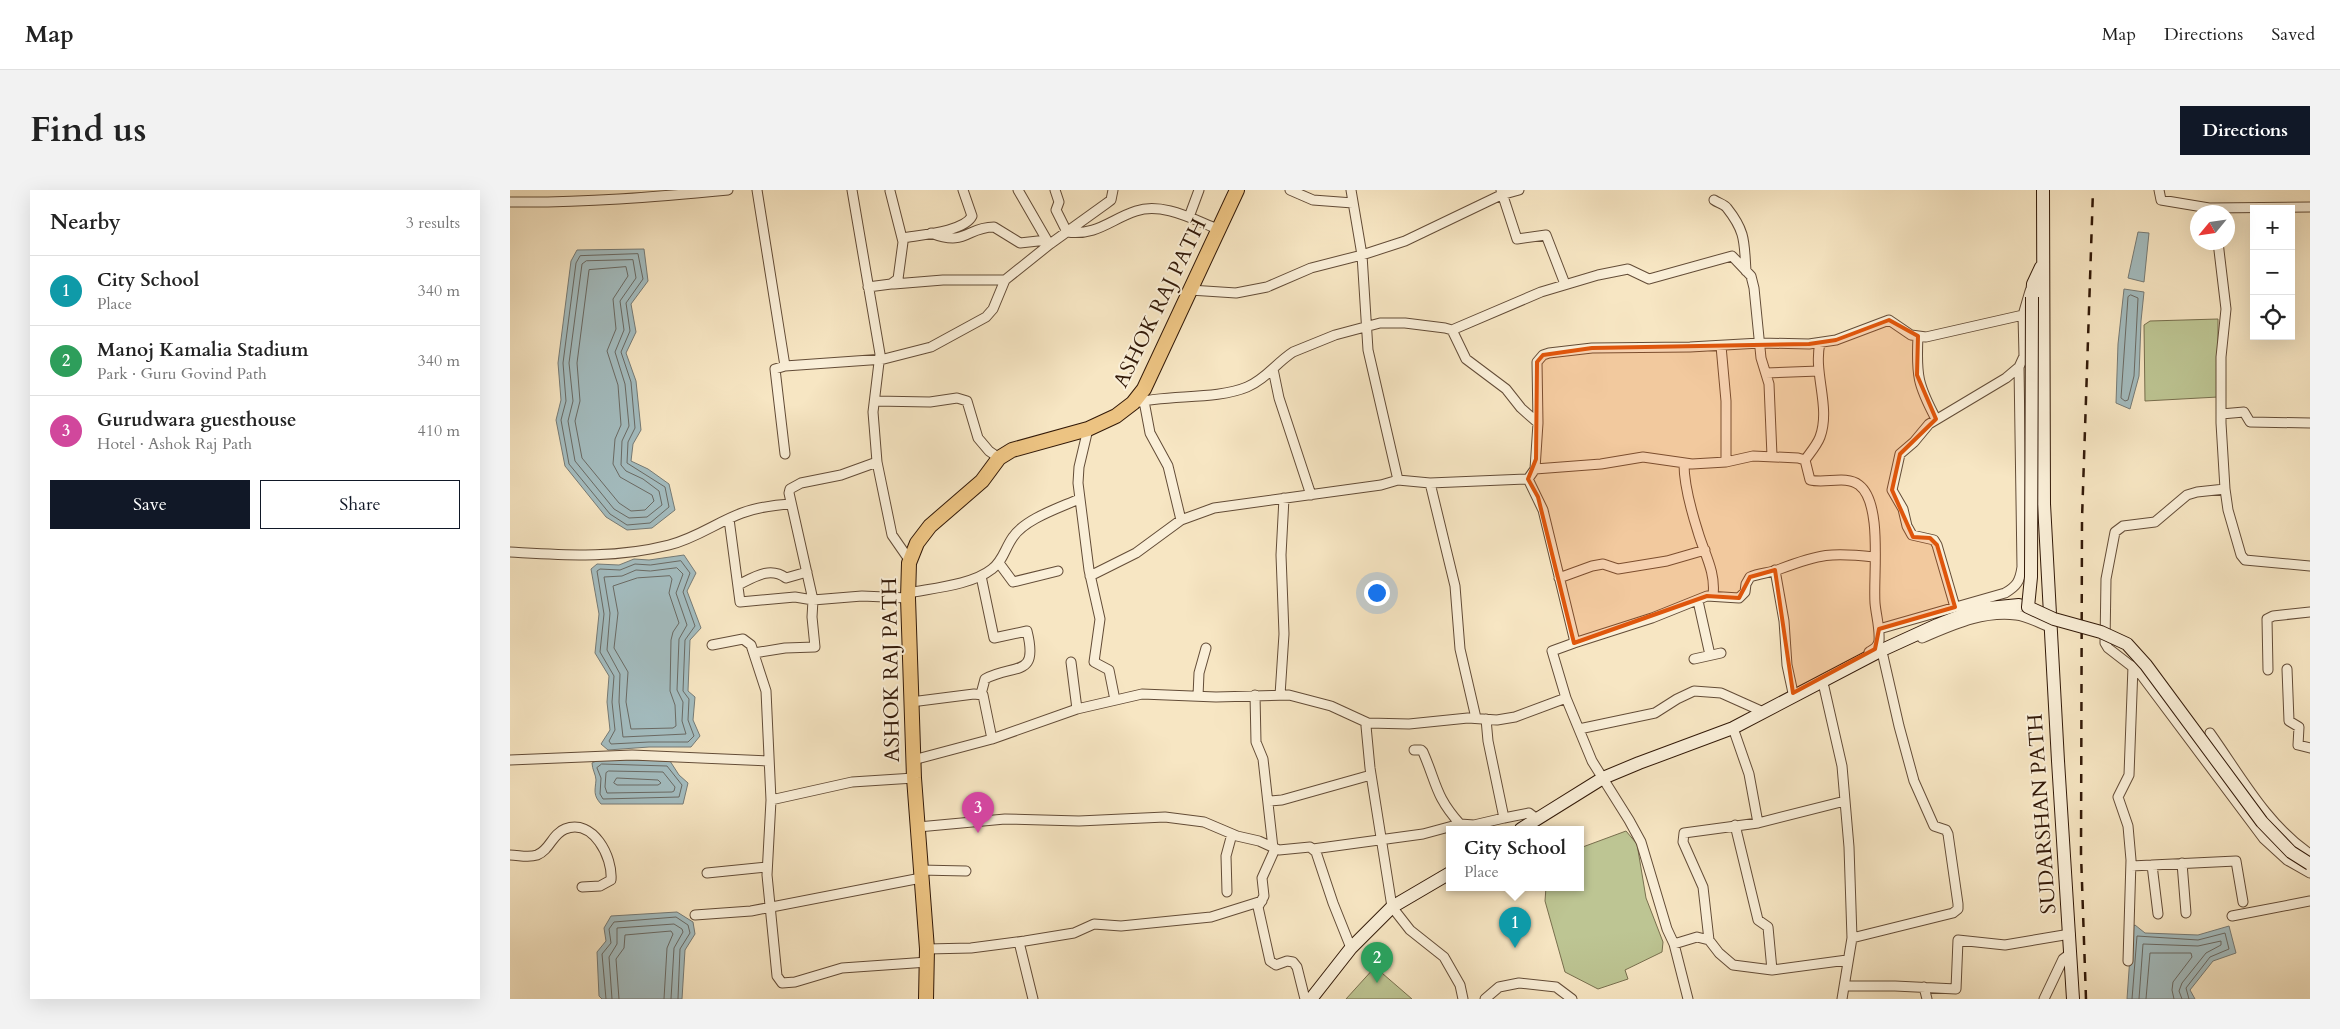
<!DOCTYPE html>
<meta charset="utf-8">
<style>
:root{--surface:#fff;--page:#f2f2f2;--text:#222;--muted:#767676;--line:#e0e0e0;--accent:#111827}
body{margin:0;font-family:Cardo,serif;background:var(--page);color:var(--text)}
.controls{position:absolute;right:15px;top:15px;display:grid;overflow:hidden;border-radius:0px;box-shadow:0 5px 20px #0002}
.controls button{width:45px;height:45px;display:grid;place-items:center;padding:0;border:0;border-bottom:1px solid var(--line);background:var(--surface);color:var(--text);font:25px sans-serif}
.compass{position:absolute;left:1680px;top:15px;width:45px;height:45px;border-radius:50%;background:var(--surface);box-shadow:0 5px 20px #0002;rotate:241deg}
.you{position:absolute;left:866px;top:402px;width:18px;height:18px;margin:-12px;border:4px solid #fff;border-radius:50%;background:#1a73e8;box-shadow:0 0 0 8px #1a73e833}
.badge{display:grid;place-items:center;width:32px;height:32px;border-radius:50%;background:var(--accent);color:#fff;font-size:16px;font-weight:700}
.pin{position:absolute;translate:-50% -41px;filter:drop-shadow(0 1px 2px #0008)}
.pin::after{content:'';position:absolute;top:26px;width:18px;height:15px;background:inherit;clip-path:polygon(0 0,100% 0,50% 100%)}
.popup{position:absolute;left:936px;top:636px;width:138px;height:65px;box-sizing:border-box;display:grid;place-content:center;border-radius:0px;background:var(--surface);filter:drop-shadow(0 1px 4px #0005);font-size:16px;white-space:nowrap;color:var(--muted)}
.popup b{font-size:19px;color:var(--text)}
.popup::after{content:'';position:absolute;left:50%;top:100%;margin-left:-10px;border:10px solid transparent;border-top-color:var(--surface)}
.list{margin:0;padding:0;list-style:none}
h2{display:flex;justify-content:space-between;align-items:center;height:65px;margin:0;padding:0 20px;font-size:21px}
h2 small{font-size:16px;font-weight:400;color:var(--muted)}
.list li{display:grid;grid-template-columns:32px 1fr auto;gap:15px;align-items:center;box-sizing:border-box;height:70px;padding:0 20px;border-top:1px solid var(--line)}
.list b{display:block;font-size:19px;white-space:nowrap}
.list p{margin:0;font-size:16px;white-space:nowrap;color:var(--muted)}
.list em{font-size:16px;font-style:normal;color:var(--muted)}
.actions{display:flex;gap:10px;padding:15px 20px}
.actions a{flex:1;padding:11px 0;border:1px solid var(--accent);border-radius:0px;text-align:center;font-size:18px;color:var(--accent)}
.actions .main{background:var(--accent);color:#fff}
.icon{flex:none;width:28px;height:28px;fill:none;stroke:currentColor;stroke-width:2;stroke-linecap:round;stroke-linejoin:round}
.map{position:relative;flex:none;width:1800px;height:809px;overflow:hidden;border-radius:0px}
header{display:flex;align-items:center;gap:30px;box-sizing:border-box;height:70px;padding:0 25px;background:var(--surface);border-bottom:1px solid var(--line)}
header strong{font-size:24px}
nav{display:flex;gap:28px;margin-inline-start:auto;font-size:18px}
.intro{display:flex;align-items:center;justify-content:space-between;box-sizing:border-box;height:120px;padding:0 30px}
h1{margin:0;font-size:35px}
.button{padding:12px 22px;border-radius:0px;background:var(--accent);color:#fff;font-size:18px;font-weight:700}
main{display:flex;gap:30px;padding:0 30px}
aside{flex:1;background:var(--surface);border-radius:0px;box-shadow:0 5px 20px #0002}
.map>svg:first-child{display:block}
</style>
<header>
<strong>Map</strong>
<nav><a>Map</a><a>Directions</a><a>Saved</a></nav>
</header>
<div class="intro"><h1>Find us</h1><a class="button">Directions</a></div>
<main>
<aside>
<h2>Nearby<small>3 results</small></h2>
<ul class="list">
<li><span class="badge" style="background:#0f9aa8">1</span><div><b>City School</b><p>Place</p></div><em>340 m</em></li>
<li><span class="badge" style="background:#2e9e5b">2</span><div><b>Manoj Kamalia Stadium</b><p>Park · Guru Govind Path</p></div><em>340 m</em></li>
<li><span class="badge" style="background:#d1479c">3</span><div><b>Gurudwara guesthouse</b><p>Hotel · Ashok Raj Path</p></div><em>410 m</em></li>
</ul>
<div class="actions"><a class="main">Save</a><a>Share</a></div>
</aside>
<div class="map">
<svg width="1800" height="809" viewBox="0 0 1800 809">
<rect width="100%" height="100%" fill="#f7e6c3"/>
<filter id="stains"><feTurbulence type="fractalNoise" baseFrequency=".004" numOctaves="4"/><feColorMatrix values="0 0 0 0 .2 0 0 0 0 .09 0 0 0 0 .02 0 0 0 .5 -.17"/></filter>
<radialGradient id="worn" r=".72"><stop offset=".6" stop-color="#630" stop-opacity="0"/><stop offset="1" stop-color="#630" stop-opacity=".3"/></radialGradient>
<!-- green -->
<path fill="#bdc593" stroke="#786f4e" d="M1708,129V207L1635,211L1634,135L1640,131Z
M1116,641L1127,654L1136,708L1153,752L1152,762L1115,780L1118,789L1088,799L1055,782L1035,711L1036,697H1070V658Z
M865,777L902,809H836Z"/>
<!-- water -->
<path fill="#a3bcbf" stroke="#767b76" d="M1628,42L1639,43L1634,92L1618,88Z
M134,59L138,91L121,114L126,142L116,163L126,191L131,240L123,254L121,271L138,279L159,294L165,320L142,338L117,340L96,327L55,276L46,230L51,210L48,173L61,71L67,60Z
M1614,99L1634,102L1631,131L1629,186L1620,219L1606,213L1608,154Z
M174,365L186,383L177,401L191,438L180,450L178,501L185,507L183,530L190,546L181,557H139L98,560L91,554L100,540L97,512L99,486L85,463L89,424L81,379L87,374L109,375L124,369L139,370Z
M90,569L160,571L169,585L178,593L173,614H91C83,605 85,601 86,590C86,585 82,579 82,573Z
M167,722L183,732L185,744L175,760L172,809H92L89,806L87,762L96,751L94,738L101,726Z
M1625,735L1635,743L1688,745L1719,736L1726,763L1703,771L1680,800L1685,809H1617L1622,737Z"/>
<g fill="none" stroke-linecap="round" stroke-linejoin="round">
<!-- shore -->
<path stroke="#6a6a64" stroke-width="1" d="M128,64L133,89L116,113L120,141L111,162L121,192L125,238L118,252L117,273L155,297L159,317L140,333L117,335L100,324L59,274L51,230L56,211L53,173L66,73L70,66Z
M123,70L126,88L110,111L114,140L105,162L115,194L119,236L112,251L111,275L116,281L133,289L149,301L152,315L137,327L119,328L104,319L65,271L58,231L63,211L59,173L72,74L76,71Z
M116,77L118,86L103,109L106,139L97,161L108,195L111,235L105,249L103,274L110,287L142,305L144,311L135,320L121,321L109,313L72,268L65,231L70,211L67,173L79,80Z
M1621,105L1628,108L1624,186L1618,210L1615,211L1611,208L1618,107Z
M171,371L180,383L173,402L185,436L175,450L173,501L179,509L178,530L184,546L178,552H139L101,554L99,551L105,540L102,512L104,486L90,462L94,424L87,381L90,379L110,380L125,374L140,375Z
M167,378L173,384L166,403L177,435L169,449L167,500L173,512L172,531L176,544L113,547L109,512L110,484L97,460L100,423L94,387L112,386L126,380L140,381Z
M160,386L162,389L159,403L169,433L163,442L161,450L160,501L165,515L166,536L163,538L121,539L116,512L118,482L104,458L108,423L103,396L127,388Z
M92,574L157,576L172,595L169,607L93,609L90,604L91,588L87,578Z
M99,581L153,582L165,597L164,601L162,602L97,603L95,597L96,583Z
M107,588L148,590L151,593L148,595H107L104,593Z
M96,809L92,764L101,753L99,739L104,732L166,727L178,735L180,743L170,759L168,809
M102,809L99,767L107,754V738L164,734L172,739L173,742L164,758L161,809
M109,809L106,769L114,758L115,745L161,741L163,744L157,758L154,809
M1622,809L1627,746L1688,750L1715,743L1719,759L1700,767L1676,798L1679,809
M1629,809L1633,754L1688,756L1711,751V755L1696,763L1672,793L1669,801L1672,809
M1636,809L1640,763H1681L1682,767L1663,792L1662,800L1664,809"/>
<!-- street casing -->
<g stroke="#634c37" stroke-width="11">
<path id="street" d="M247,0L275,176
M342,0L370,164L363,222L367,272L382,345L400,371
M508,0L538,52
M545,0L549,12L546,20L557,42C587,46 601,29 626,21C653,12 684,30 708,39
M780,0L803,10L843,13
M841,0L852,65L858,160L888,290L920,293L945,396L950,459L966,528
M991,0L1007,49L1036,45L1055,94
M1649,0L1651,10L1699,18L1701,22
M1204,10C1208,13 1214,14 1217,18C1236,42 1234,52 1236,81
M0,12C73,13 145,7 218,0
M1699,18L1800,17
M679,27L689,0
M421,43C457,57 456,37 484,37L510,53L537,50
M393,48C409,45 454,42 462,26L453,0
M1708,52L1716,119L1711,167V233L1715,299L1718,320L1731,365L1735,370L1800,376
M384,94L433,90H495
M358,97L381,94L388,89L393,52L380,1
M680,100L726,103L757,97L801,78L852,65L895,51L991,5L1009,0
M942,140L1031,102L1088,85L1118,79L1139,89L1222,66L1241,86L1244,98L1251,168L1259,194L1262,266
M1408,146C1406,186 1408,195 1426,229
M763,179L769,208L801,305
M1256,183L1309,181
M365,211L420,212L447,208L457,211L468,248L479,261L489,268
M634,211L640,243L658,276L671,330
M623,213C658,204 706,210 737,197C756,189 766,173 783,162L825,145L870,133H895L935,138L942,140L956,169L996,199L1011,218L1028,233L1025,279L1018,289
M1711,224L1734,222L1740,232L1800,233
M1028,233L1027,172L1033,165L1039,163L1082,158L1180,157L1250,153L1299,154L1326,150L1379,130L1401,145L1416,147L1513,125
M578,239L569,277L568,293L579,380L590,429L584,472L599,480L605,510
M275,264L265,179L275,176L374,169L421,157L476,127L483,119L495,90L540,54L597,13L601,10L603,0
M1295,270C1300,263 1307,255 1310,247C1321,217 1303,183 1310,153
M1216,272L1243,266L1288,268L1295,270L1300,290C1315,294 1336,285 1349,295C1373,313 1363,385 1365,413C1366,425 1370,438 1369,451C1368,457 1364,459 1359,462
M1174,274C1174,296 1181,320 1188,342C1194,363 1206,382 1203,405
M1025,279L1091,274L1133,267L1182,274L1216,272V211L1211,156
M920,293L1018,289L1033,320L1064,448V453L1042,461L1056,508
M1715,299L1687,302L1677,305L1645,332L1613,336L1605,342L1596,389L1595,453L1598,458L1629,482L1754,649L1777,670L1800,683
M219,329L230,412L285,407L303,410L279,303L280,299L291,293L331,285L367,272
M0,362C56,365 104,369 159,355C187,348 207,332 232,323C248,317 265,315 281,314
M489,373L503,392L548,381
M1265,380L1274,431L1277,475L1283,503
M580,386L626,363L671,330L704,318L871,295L888,290
M1049,388L1082,376L1093,374L1108,379L1157,371L1195,360
M228,395C244,387 260,376 276,388L297,382
M398,403C423,398 462,395 482,379C493,371 495,358 503,347C515,329 549,318 569,309
M1188,411L1200,465
M1445,417L1427,355L1424,350L1402,345L1397,336L1393,319L1382,300L1390,264L1404,252L1419,234L1496,188L1509,177L1514,166L1513,125L1520,101
M1369,439L1495,403C1507,396 1510,391 1512,377L1509,177
M1412,448C1443,435 1472,421 1506,425C1517,426 1529,433 1540,437
M1064,453L1142,428L1197,406L1229,408L1235,402L1236,394L1240,387C1250,383 1260,383 1270,379C1310,364 1321,362 1364,367
M202,455L233,449L241,455L256,501L261,610
M244,463L275,458L305,457L302,427L303,410L352,406L398,408
M1184,469L1211,463
M561,472L567,519
M1777,479L1779,531L1789,537L1788,555L1800,558
M1758,480L1757,429L1763,426L1800,422
M1314,497L1332,576L1339,657L1342,748L1332,809
M471,504L475,489C504,473 529,489 517,441L484,448L471,386
M745,505L746,552L753,569L763,658
M770,505L774,444L771,365L774,308
M688,506L689,483L696,458
M401,512L464,504L473,505L482,549
M1223,538L1239,584L1248,633
M1069,539L1145,523L1167,509L1184,501L1211,503L1249,520
M1700,543C1730,585 1756,634 1800,664
M904,560H911L913,562C927,594 925,606 950,634L964,635L994,628L978,551L976,529
M0,570L122,565L258,571
M403,570L482,549L567,519L632,504L706,507L779,505L821,516L858,533
M404,588L342,592L261,610L257,685L267,786L272,793L285,792L332,778L418,772
M759,611L772,610L861,585
M994,628L1019,623L1027,629
M1225,635L1248,730L1258,737L1262,780
M408,637L495,629L569,631L655,627L694,632L727,646L749,651L769,660L800,657L806,662L823,713L841,758
M765,659L752,688L754,706L748,717L760,771L766,775L777,771L783,772L787,777L795,809
M803,659L913,644L950,634
M0,665C9,665 18,668 27,665C40,660 42,644 55,639C83,628 103,667 101,690L90,696L72,697
M1672,673L1676,723
M1642,675L1648,724
M1621,676L1726,671L1733,712
M410,680L456,681
M197,683L257,677
M717,702L716,666L722,644
M185,725L241,721L411,688
M1722,726L1800,711
M1342,748L1443,723L1448,719V714L1438,644L1436,640L1424,636L1404,591L1389,536L1373,466
M1199,750L1193,697L1173,652L1174,643L1248,633L1335,611
M509,752L523,809
M1164,754L1187,747L1199,750L1209,763L1223,775L1262,780L1337,770
M417,759L461,758L515,751L564,743L584,734L611,736L701,727L752,711
M1618,771L1621,670L1618,636L1608,607L1619,585L1623,476
M1335,796H1385L1446,799L1448,750L1495,755L1560,744
M1414,797L1417,809
M953,809L950,795L934,767L900,740L882,717L860,578L856,536L858,533L899,534L958,528L987,530L1005,527L1056,508L1082,571L1119,630L1131,652L1157,739L1164,754L1178,809
M975,809L989,797L1009,793L1046,797L1062,809
M1534,809L1553,769L1561,763"/>
</g>
<!-- secondary casing -->
<g stroke="#321908" stroke-width="14">
<path id="secondary" d="M1533,0L1534,314L1548,571L1563,809
M1522,107L1523,94L1531,77
M1011,639L1093,588L1129,573L1223,538L1370,461L1427,435L1468,419L1509,415L1518,417
M801,809L841,758L882,717L940,683"/>
</g>
<!-- primary casing -->
<g stroke="#321908" stroke-width="16">
<path id="primary" d="M416,809L417,759L404,588L398,408L399,373L407,353L420,336L472,291L489,268L502,260L578,239L606,226L623,213L634,199L727,0"/>
</g>
<!-- street -->
<use href="#street" stroke="#faefd8" stroke-width="9"/>
<!-- secondary -->
<use href="#secondary" stroke="#faefd8" stroke-width="12"/>
<!-- primary -->
<use href="#primary" stroke="#ecc382" stroke-width="14"/>
<!-- rail -->
<path stroke="#321908" stroke-width="2.5" stroke-dasharray="9 9" stroke-linecap="butt" d="M1576,809L1571,664L1572,329L1583,0"/>
<!-- secondary-bridge casing -->
<g stroke="#321908" stroke-width="14" stroke-linecap="butt">
<path id="secondary-bridge" d="M1522,107L1521,387L1518,417L1544,429L1591,442L1617,454L1636,475L1752,632L1781,662L1800,674"/>
</g>
<!-- secondary-bridge -->
<use href="#secondary-bridge" stroke="#faefd8" stroke-width="12"/>
</g>
<!-- marked area -->
<path fill="#df560c" fill-opacity="0.2" stroke="#df560c" stroke-width="4" stroke-linejoin="round" d="M1379,130L1408,146L1407,185L1426,229L1390,264L1382,300L1403,347L1420,348L1427,355L1445,417L1369,439L1365,459L1283,503L1265,380L1240,387L1229,408L1197,406L1064,453L1028,307L1018,289L1026,269L1027,172L1033,165L1082,158L1299,154L1326,150Z"/>
<g text-anchor="middle" dominant-baseline="central" stroke-width="4" stroke-linejoin="round" paint-order="stroke">
<!-- street labels -->
<g font-size="21" fill="#321908" stroke="#faefd8">
<text transform="translate(650 113) rotate(-64)">ASHOK RAJ PATH</text>
<text transform="translate(381 480) rotate(-91)">ASHOK RAJ PATH</text>
<text transform="translate(1532 624) rotate(-94)">SUDARSHAN PATH</text>
</g>
</g>
<rect width="100%" height="100%" filter="url(#stains)"/>
<rect width="100%" height="100%" fill="url(#worn)"/>
</svg>
<div class="controls">
<button>+</button>
<button>−</button>
<button><svg class="icon" aria-label="locate" viewBox="0 0 24 24"><circle cx="12" cy="12" r="6"/><path d="M12 2v4M12 18v4M2 12h4M18 12h4"/></svg></button>
</div>
<svg class="compass" viewBox="-18 -18 36 36"><path d="M0-13l5 13h-10z" fill="#e53935"/><path d="M0 13l5-13h-10z" fill="#767676"/></svg>
<div class="you"></div>
<div class="pin badge" style="left:1005px;top:758px;background:#0f9aa8">1</div>
<div class="popup"><b>City School</b>Place</div>
<div class="pin badge" style="left:867px;top:793px;background:#2e9e5b">2</div>
<div class="pin badge" style="left:468px;top:643px;background:#d1479c">3</div>
</div>
</main>
